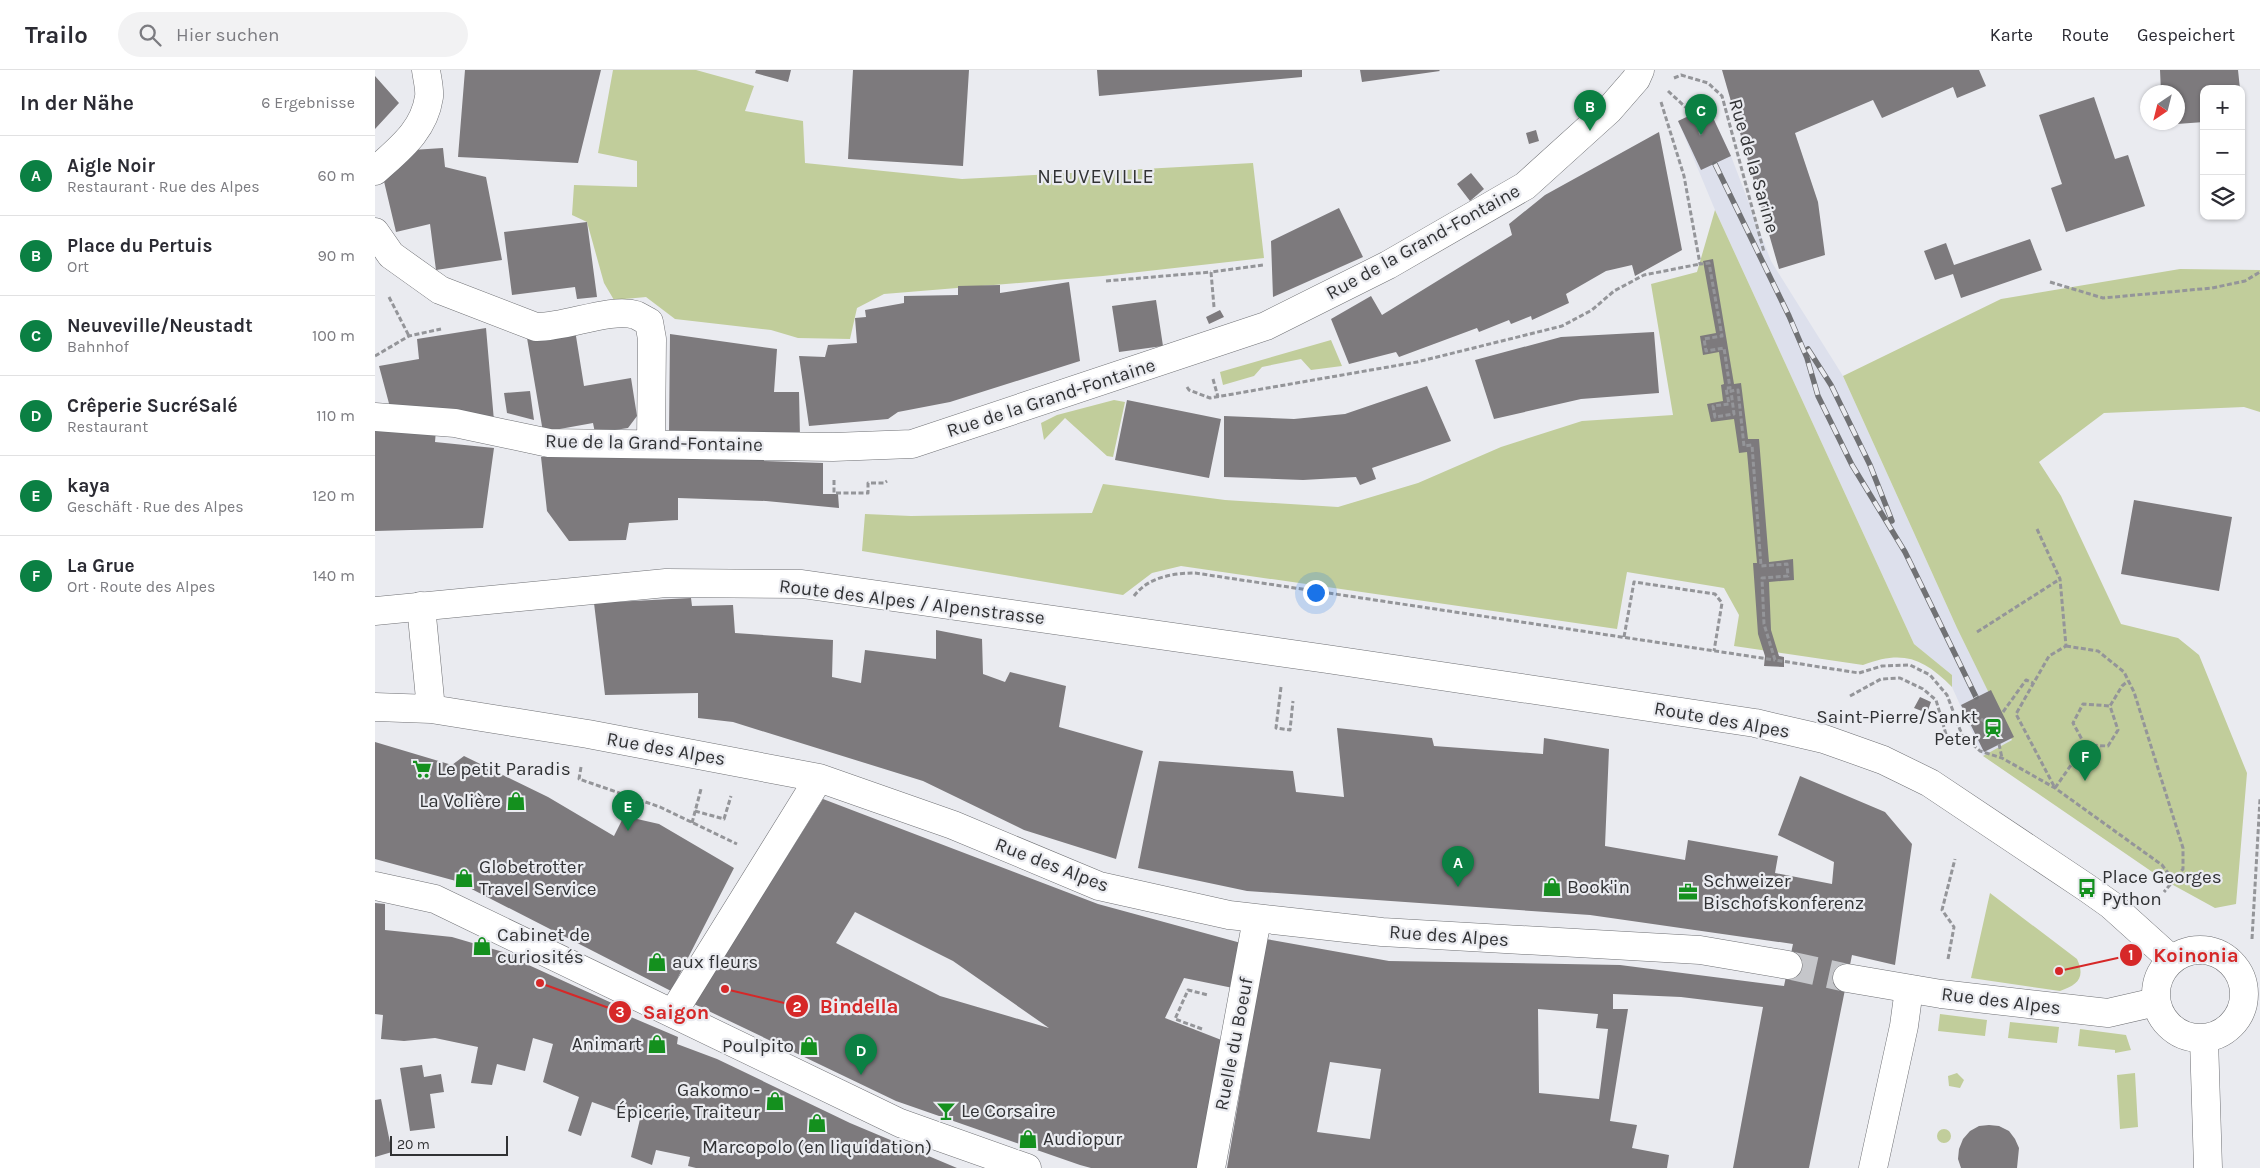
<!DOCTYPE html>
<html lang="de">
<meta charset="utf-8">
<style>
:root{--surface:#fff;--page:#f2f2f3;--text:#2b2b33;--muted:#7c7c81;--line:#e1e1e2;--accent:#0b8043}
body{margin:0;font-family:Karla,sans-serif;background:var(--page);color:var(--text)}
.controls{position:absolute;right:15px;top:15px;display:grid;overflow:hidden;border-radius:10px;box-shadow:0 1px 4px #0004}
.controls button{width:45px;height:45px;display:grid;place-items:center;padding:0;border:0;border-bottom:1px solid var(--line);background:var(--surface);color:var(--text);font:25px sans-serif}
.compass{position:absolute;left:1765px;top:15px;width:45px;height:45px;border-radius:50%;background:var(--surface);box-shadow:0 1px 4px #0004;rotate:215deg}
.scale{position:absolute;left:15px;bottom:12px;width:118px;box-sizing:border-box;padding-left:5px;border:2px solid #313234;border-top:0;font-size:14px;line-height:18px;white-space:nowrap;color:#313234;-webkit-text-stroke:4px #eaebf0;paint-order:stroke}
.you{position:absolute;left:940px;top:522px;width:18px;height:18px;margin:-12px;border:4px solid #fff;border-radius:50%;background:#1a73e8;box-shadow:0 0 0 8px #1a73e833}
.badge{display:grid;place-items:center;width:32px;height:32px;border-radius:50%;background:var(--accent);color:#fff;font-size:16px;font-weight:700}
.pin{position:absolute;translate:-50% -41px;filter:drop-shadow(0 1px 2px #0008)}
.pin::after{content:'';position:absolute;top:26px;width:18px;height:15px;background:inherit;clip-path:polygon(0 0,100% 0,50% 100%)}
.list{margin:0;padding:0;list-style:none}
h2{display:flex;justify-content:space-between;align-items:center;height:65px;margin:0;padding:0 20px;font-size:21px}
h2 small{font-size:16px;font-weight:400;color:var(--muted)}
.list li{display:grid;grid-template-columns:32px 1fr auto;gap:15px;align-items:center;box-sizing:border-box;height:80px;padding:0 20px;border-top:1px solid var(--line)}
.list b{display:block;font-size:19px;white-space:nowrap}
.list p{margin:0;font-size:16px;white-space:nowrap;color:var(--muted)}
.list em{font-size:16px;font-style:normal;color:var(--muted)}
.icon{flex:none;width:28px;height:28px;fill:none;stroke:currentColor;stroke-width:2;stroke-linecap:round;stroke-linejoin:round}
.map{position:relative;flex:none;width:1885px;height:1098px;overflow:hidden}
header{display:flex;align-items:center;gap:30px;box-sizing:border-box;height:70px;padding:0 25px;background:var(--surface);border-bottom:1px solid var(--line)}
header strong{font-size:24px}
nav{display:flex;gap:28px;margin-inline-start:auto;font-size:18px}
.search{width:350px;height:45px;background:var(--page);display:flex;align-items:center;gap:12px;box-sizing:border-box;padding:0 18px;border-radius:28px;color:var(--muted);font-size:19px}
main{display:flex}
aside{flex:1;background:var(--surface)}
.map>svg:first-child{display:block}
</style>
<header>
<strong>Trailo</strong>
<div class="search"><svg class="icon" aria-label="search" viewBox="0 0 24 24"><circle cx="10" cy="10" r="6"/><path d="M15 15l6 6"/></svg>Hier suchen</div>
<nav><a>Karte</a><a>Route</a><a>Gespeichert</a></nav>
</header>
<main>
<aside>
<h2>In der Nähe<small>6 Ergebnisse</small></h2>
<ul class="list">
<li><span class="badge">A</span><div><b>Aigle Noir</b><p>Restaurant · Rue des Alpes</p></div><em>60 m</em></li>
<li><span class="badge">B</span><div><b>Place du Pertuis</b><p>Ort</p></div><em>90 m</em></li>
<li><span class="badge">C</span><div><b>Neuveville/Neustadt</b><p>Bahnhof</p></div><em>100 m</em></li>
<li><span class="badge">D</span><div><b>Crêperie SucréSalé</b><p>Restaurant</p></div><em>110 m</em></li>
<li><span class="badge">E</span><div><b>kaya</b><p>Geschäft · Rue des Alpes</p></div><em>120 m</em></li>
<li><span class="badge">F</span><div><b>La Grue</b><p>Ort · Route des Alpes</p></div><em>140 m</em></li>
</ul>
</aside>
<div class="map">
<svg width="1885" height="1098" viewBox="0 0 1885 1098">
<rect width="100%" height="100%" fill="#eaebf0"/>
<!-- built -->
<path fill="#dde0ec" d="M1333,37L1356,86L1396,191L1468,306L1582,558L1638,670L1608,686L1577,617V605L1539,574L1340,140L1303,51Z"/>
<!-- green -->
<path fill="#c1cd9b" d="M238,0H321L379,16L370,41L428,51L430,93L587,109L878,93L889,188L728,206L509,224L482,238L475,269L423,268L396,260L300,249L271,227L239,230L229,213L212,152L197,145L199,115L262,117V91L223,83Z
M1340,140L1539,574L1577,605V617C1548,588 1528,580 1488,595L1359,576L1364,545L1349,518L1252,502L1242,559L806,496L777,503L748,525L487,481L490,444L536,446L717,443L728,414L850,430L963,437L1043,413L1126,377L1207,351L1298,345L1276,214L1322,202Z
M1805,199L1885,200V342L1869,337L1729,343L1664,392L1686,426L1746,554L1803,568L1824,585L1872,703L1861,834L1840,838L1789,810L1608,686L1637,670L1582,558L1468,306L1626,229Z
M956,270L967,296L936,300L926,289L887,297L879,306L848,315L845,302Z
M739,330L750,332L738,387L732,386L690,348L669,370L666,353L682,345Z
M1615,823L1702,889C1711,908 1702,915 1685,921L1596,908Z
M1565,944L1612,950L1610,966L1563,961Z
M1635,952L1684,957L1682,973L1633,968Z
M1705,959L1751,965L1756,980L1740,983V980L1703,976Z
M1582,1003L1589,1010L1585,1018L1574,1016L1573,1006Z
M1760,1003L1763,1057L1745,1059L1742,1005Z
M1562 1066a7 7 0 1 1 14 0a7 7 0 1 1-14 0Z"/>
<!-- building -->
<path fill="#7d7a7d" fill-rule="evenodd" d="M90,0H226L203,93L83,87Z
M381,0H416L413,12L380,3Z
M478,0H594L588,96L473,89Z
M722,0H927V7L724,26Z
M985,0H1064L1065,1L987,12Z
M1347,0H1604L1611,16L1582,28L1578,17L1507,48L1498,30L1420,63L1443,132L1450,185L1404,199Z
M1785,0H1863L1865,19H1829V52L1802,54V22H1786Z
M0,6L24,33L0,59Z
M1719,27L1740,89L1753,85L1770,136L1691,162L1676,118L1687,114L1664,45Z
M1333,37L1356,86L1326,100L1303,51Z
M1161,60L1164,71L1154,74L1151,63Z
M1284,62L1307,180L1260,206L1257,195L1231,201L1191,224L1194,233L1157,250L1156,246L1136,254L1134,250L1104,262L1102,258L1024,287L1021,282L974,294L956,249L996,226L1007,245L1137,165L1134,154L1170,125Z
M68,78L70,97L111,107L127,190L61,200L55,154L21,162L7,103L37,80Z
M1096,103L1109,119L1095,131L1082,114Z
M964,138L988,187L898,227L896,171Z
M212,152L222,227L202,229L200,217L137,225L129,162Z
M1655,169L1667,200L1586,228L1578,204L1560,210L1549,181L1571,173L1579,195Z
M1338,189L1359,314L1366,313L1373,369H1384L1394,492L1418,489L1419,510L1394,512L1396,560L1404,586L1409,587V597L1389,596L1390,586L1383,564L1378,493H1382L1372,382L1364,383L1359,349L1336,352L1332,334L1348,331L1346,315L1349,314L1344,282L1328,285L1325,266L1341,263L1328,191Z
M694,212L705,291L575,332L523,342L513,349L434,356L424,286L450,287L453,275L482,273L480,248L491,247L490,240L529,233V226L583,225V216L625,215V223Z
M781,230L788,276L744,282L737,236Z
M845,240L849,247L834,254L831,247Z
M111,258L119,351L16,341L4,296L44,289L42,269Z
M200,260L209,316L256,308L262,346L253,358L220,363L218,353L168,362L152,268Z
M1279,262L1284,323L1206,329L1119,349L1100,290L1186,267Z
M295,264L402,279L399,322H424L425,367L294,363Z
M1052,316L1076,371L997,398L1001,409L985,415L981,407L928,410L849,407V346L919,349L970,344Z
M155,321L159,350L132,343L129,323Z
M752,330L846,349L834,408L740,390Z
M0,354L61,360L60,372L119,378L108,458L0,461Z
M389,383V391L448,393V424H463L464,438L391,431L303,428V450L254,453L251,470L194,471L172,441L166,387Z
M1759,430L1857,447L1844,521L1746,504Z
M316,528L317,536L358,535L360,563L458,570L457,607L486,613L490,580L561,589V560L607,569L608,604L630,612L635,602L691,616L684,657L768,681L741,789L649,760L548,711L358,652L323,648V623L230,625L219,533Z
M1616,620L1639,667L1609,682L1586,635Z
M1545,627L1556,632L1552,643L1539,638Z
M962,658L1057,668L1059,676L1168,684L1169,668L1234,679L1230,776L1310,790L1313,770L1403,786L1400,803L1457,814L1459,792L1403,765L1425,706L1510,742L1537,774L1520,895L1477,885L1434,1098H1358L1388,937L1306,927L1238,924V939H1253L1235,1051L1262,1055L1257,1078L1294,1085L1292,1098H852L891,869L1014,891L1245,895L1409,916L1418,874L1215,845L872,821L763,798L784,691L918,701L921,722L969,727ZM1163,939L1223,944L1221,958L1233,959L1224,1029L1164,1023ZM955,992L1006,999L995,1069L942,1062Z
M0,672L77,695L89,686L173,727L239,766L249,746L284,754L359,798L296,921L81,811L0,789Z
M448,729L723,834L866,873L858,918L809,908L790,948L849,971L824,1098H716L705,1095L521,1031L319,934ZM480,842L578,891L674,958L565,926L461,873Z
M0,833L10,834V860L77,867L149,888L147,892L239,934L237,939L303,967L302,974L342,989L475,1053L582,1098H321L313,1096L315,1087L281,1080L277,1095L256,1087L265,1049L217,1032L206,1066L193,1061L204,1027L168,1012L178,974L158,968L150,1001L122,994L117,1015L96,1013L103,977L60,968L29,971L6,969L8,945L0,944Z
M47,995L49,1007L66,1004L69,1022L55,1024L60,1058L35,1061L25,998Z
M6,1029L17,1082L0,1087V1030Z
M1614,1055L1624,1056L1634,1061L1640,1069L1644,1078L1642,1098H1586L1583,1089L1584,1079L1588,1069L1595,1061L1604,1056Z"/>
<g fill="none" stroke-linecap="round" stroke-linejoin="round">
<!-- minor-tunnel -->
<path stroke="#c5c6ca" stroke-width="28" stroke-dasharray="28 14" stroke-linecap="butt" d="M1413,895L1472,908"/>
<!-- pedestrian casing -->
<g stroke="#6f7074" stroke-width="29">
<path id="pedestrian" d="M0,816L60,829L525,1053L652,1098
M1498,1098L1529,956L1534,919"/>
</g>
<!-- minor casing -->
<g stroke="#6f7074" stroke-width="29">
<path id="minor" d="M0,101C24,79 49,61 54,27C55,19 52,8 51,0
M0,162L16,185L65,220L161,257C190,258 235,237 261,245C265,247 270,250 274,252L277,269L276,373
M0,347L80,353L174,373L458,377L537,374L891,256L1013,195L1150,116L1234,40L1261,9L1265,0
M46,536L56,639L213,664L444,708L578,755L724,816L854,845L1007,862L1325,880L1413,895
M0,637L56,639
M1472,908L1566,924L1733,943L1781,932
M298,943L444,708
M1829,969L1833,1098
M836,1098L882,849"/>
</g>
<!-- secondary casing -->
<g stroke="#6f7074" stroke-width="29">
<path id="secondary" d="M0,541L291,513L427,514L952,589L1380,653L1449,669L1508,690L1555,713L1712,818L1736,835L1797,890
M1781 924a44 44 0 1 1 88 0a44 44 0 1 1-88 0Z"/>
</g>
<!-- path -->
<path stroke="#949599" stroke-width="3" stroke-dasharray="5 2.5" stroke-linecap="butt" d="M1299,8L1306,5L1333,13L1347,26L1389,182
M1293,21L1318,44L1326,65
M1286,32L1309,106L1325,194L1334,193L1347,266L1329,269L1331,281L1349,278L1355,318H1351L1354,334L1338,336L1340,347L1359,344L1356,321L1363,320L1369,376L1377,375L1386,496L1412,494L1413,506L1387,508L1389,554L1400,590L1484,603L1507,596L1535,595L1555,605L1572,625L1587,665L1605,681L1627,688L1680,718L1787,795L1799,811
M731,211L836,202
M1675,212L1728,228L1837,218L1870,211L1885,202
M14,227L34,266
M839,237L836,202L888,195
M0,286L34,266L66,259
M838,309L843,327
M812,317L814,320L835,328L1042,292L1187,256L1217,240L1239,221L1269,205L1325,194
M459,410V423H493V413H509L512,411
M1662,459L1685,509L1691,576L1674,586L1641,644L1680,718L1710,675L1733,676L1743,660L1735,636L1747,616L1753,611
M759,526C773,507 799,503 820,503L1400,590
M1602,562L1685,509
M1249,567L1259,512L1340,524L1347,533L1339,581
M1691,576L1723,581L1749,602L1759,622L1808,778V799L1789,822
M906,617L901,658L915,660L918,631
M1475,626L1506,609L1525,608L1548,619L1561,630L1573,671
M1628,642L1651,610L1658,613
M1606,649L1618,658
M1624,674L1627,688
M1710,675L1698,653L1708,634L1735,636
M206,697L204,709L285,737L362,774
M320,741L349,749L356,726
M317,753L326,719
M1877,869L1885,729
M1573,889L1579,857L1567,840L1580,789
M827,959L800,949L813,920L833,925"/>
<!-- pedestrian -->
<use href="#pedestrian" stroke="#fff" stroke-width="28"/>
<!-- minor -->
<use href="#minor" stroke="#fff" stroke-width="28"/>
<!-- secondary -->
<use href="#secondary" stroke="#fff" stroke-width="28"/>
<!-- rail casing -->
<g stroke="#707174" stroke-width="5.5">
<path id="rail" d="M1340,94L1414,246L1432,288L1443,326L1477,395L1530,482L1601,627
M1433,279L1456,315L1495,395L1517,451"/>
</g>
<!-- rail -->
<use href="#rail" stroke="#eaebf0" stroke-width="4" stroke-dasharray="11" stroke-linecap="butt"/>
</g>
<!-- icons -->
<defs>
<g id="station-bare" transform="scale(1.5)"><path d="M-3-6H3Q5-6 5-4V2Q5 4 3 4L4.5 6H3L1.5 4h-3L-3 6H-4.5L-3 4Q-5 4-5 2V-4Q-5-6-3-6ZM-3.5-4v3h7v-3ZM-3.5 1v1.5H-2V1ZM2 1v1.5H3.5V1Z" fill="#14901e" stroke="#eaebf0" stroke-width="2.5" paint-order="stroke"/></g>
<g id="supermarket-bare" transform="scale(1.5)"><path d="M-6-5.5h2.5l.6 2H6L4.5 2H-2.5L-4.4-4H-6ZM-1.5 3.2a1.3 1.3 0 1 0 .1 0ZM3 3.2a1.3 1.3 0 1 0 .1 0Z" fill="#14901e" stroke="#eaebf0" stroke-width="2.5" paint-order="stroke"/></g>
<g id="shop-bare" transform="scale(1.5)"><path d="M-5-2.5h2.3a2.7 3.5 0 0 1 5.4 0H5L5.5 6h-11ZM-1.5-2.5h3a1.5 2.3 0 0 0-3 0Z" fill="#14901e" stroke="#eaebf0" stroke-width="2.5" paint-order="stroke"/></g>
<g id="bus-bare" transform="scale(1.5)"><path d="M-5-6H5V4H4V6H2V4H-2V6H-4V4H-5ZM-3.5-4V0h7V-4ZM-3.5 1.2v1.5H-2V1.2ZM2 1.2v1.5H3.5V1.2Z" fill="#14901e" stroke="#eaebf0" stroke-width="2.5" paint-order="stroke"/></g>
<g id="office-bare" transform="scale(1.5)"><path d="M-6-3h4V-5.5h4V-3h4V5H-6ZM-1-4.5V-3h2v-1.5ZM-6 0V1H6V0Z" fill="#14901e" stroke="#eaebf0" stroke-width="2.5" paint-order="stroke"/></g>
<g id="bar-bare" transform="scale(1.5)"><path d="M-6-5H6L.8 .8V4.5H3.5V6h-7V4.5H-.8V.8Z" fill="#14901e" stroke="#eaebf0" stroke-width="2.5" paint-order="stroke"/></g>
</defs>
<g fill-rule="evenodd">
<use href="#station-bare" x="1618" y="658"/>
<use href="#supermarket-bare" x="47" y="699"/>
<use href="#shop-bare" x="141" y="731"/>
<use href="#shop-bare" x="89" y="808"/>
<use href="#shop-bare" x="1177" y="817"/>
<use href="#bus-bare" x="1712" y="818"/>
<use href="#office-bare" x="1313" y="822"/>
<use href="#shop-bare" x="107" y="876"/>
<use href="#shop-bare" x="282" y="892"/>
<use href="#shop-bare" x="282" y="974"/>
<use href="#shop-bare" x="434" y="976"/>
<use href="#shop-bare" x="400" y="1031"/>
<use href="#bar-bare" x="571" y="1041"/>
<use href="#shop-bare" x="442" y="1053"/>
<use href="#shop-bare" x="653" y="1069"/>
</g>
<g text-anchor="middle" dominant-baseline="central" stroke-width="4.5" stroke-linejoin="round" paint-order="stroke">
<!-- street labels -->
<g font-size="19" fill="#313234" stroke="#eaebf0">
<text transform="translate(1379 96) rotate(74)">Rue de la Sarine</text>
<text transform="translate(1048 172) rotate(-29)">Rue de la Grand-Fontaine</text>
<text transform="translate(676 328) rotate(-18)">Rue de la Grand-Fontaine</text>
<text transform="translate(279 373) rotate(1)">Rue de la Grand-Fontaine</text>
<text transform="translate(537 532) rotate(7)">Route des Alpes / Alpenstrasse</text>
<text transform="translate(1347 650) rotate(10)">Route des Alpes</text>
<text transform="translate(291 679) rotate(10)">Rue des Alpes</text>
<text transform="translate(677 795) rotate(21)">Rue des Alpes</text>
<text transform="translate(1074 866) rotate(4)">Rue des Alpes</text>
<text transform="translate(1626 931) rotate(7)">Rue des Alpes</text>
<text transform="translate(859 974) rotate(-79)">Ruelle du Boeuf</text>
</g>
<!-- poi labels -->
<g font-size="19" fill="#313234" stroke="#eaebf0" text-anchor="start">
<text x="1603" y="647" text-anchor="end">Saint-Pierre/Sankt<tspan x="1603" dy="22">Peter</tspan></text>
<text x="62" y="699">Le petit Paradis</text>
<text x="126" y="731" text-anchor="end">La Volière</text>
<text x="104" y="797">Globetrotter<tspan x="104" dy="22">Travel Service</tspan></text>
<text x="1727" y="807">Place Georges<tspan x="1727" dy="22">Python</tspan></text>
<text x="1328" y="811">Schweizer<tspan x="1328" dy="22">Bischofskonferenz</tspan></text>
<text x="1192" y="817">Book'in</text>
<text x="122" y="865">Cabinet de<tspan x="122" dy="22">curiosités</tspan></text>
<text x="297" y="892">aux fleurs</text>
<text x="267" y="974" text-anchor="end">Animart</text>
<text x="419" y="976" text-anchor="end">Poulpito</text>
<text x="385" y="1020" text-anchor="end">Gakomo -<tspan x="385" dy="22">Épicerie, Traiteur</tspan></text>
<text x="586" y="1041">Le Corsaire</text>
<text x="668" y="1069">Audiopur</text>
<text x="442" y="1077" text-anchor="middle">Marcopolo (en liquidation)</text>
</g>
<!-- neighbourhood labels -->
<g font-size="20" letter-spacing="1" fill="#313234" stroke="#eaebf0">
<text x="721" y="106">NEUVEVILLE</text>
</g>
</g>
<!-- callouts -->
<path fill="none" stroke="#d62828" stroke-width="2" d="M1684 901L1756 885M350 919L422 936M165 913L245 942"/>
<g fill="#d62828" stroke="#eaebf0" stroke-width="2">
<circle cx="1684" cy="901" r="5"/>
<circle cx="350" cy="919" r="5"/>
<circle cx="165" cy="913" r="5"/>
<circle cx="1756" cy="885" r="12"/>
<circle cx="422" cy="936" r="12"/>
<circle cx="245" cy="942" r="12"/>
</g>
<g font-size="15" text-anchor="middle" font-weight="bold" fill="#fff">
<text x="1756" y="890">1</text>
<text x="422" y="942">2</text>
<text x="245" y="947">3</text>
</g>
<g font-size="20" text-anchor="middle" font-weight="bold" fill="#d62828" stroke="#eaebf0" stroke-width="4.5" stroke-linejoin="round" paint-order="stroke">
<text x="1821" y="892">Koinonia</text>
<text x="484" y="943">Bindella</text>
<text x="301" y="949">Saigon</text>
</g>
</svg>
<div class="controls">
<button>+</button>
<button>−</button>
<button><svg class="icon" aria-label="layers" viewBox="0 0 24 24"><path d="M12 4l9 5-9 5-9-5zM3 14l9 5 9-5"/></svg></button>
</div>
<svg class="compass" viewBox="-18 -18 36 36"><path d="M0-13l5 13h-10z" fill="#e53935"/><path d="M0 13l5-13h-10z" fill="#7c7c81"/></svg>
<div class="scale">20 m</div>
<div class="you"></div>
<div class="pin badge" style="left:1083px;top:817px">A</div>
<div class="pin badge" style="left:1215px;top:61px">B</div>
<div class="pin badge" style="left:1326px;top:65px">C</div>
<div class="pin badge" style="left:486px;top:1005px">D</div>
<div class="pin badge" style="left:253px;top:761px">E</div>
<div class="pin badge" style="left:1710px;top:711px">F</div>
</div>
</main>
